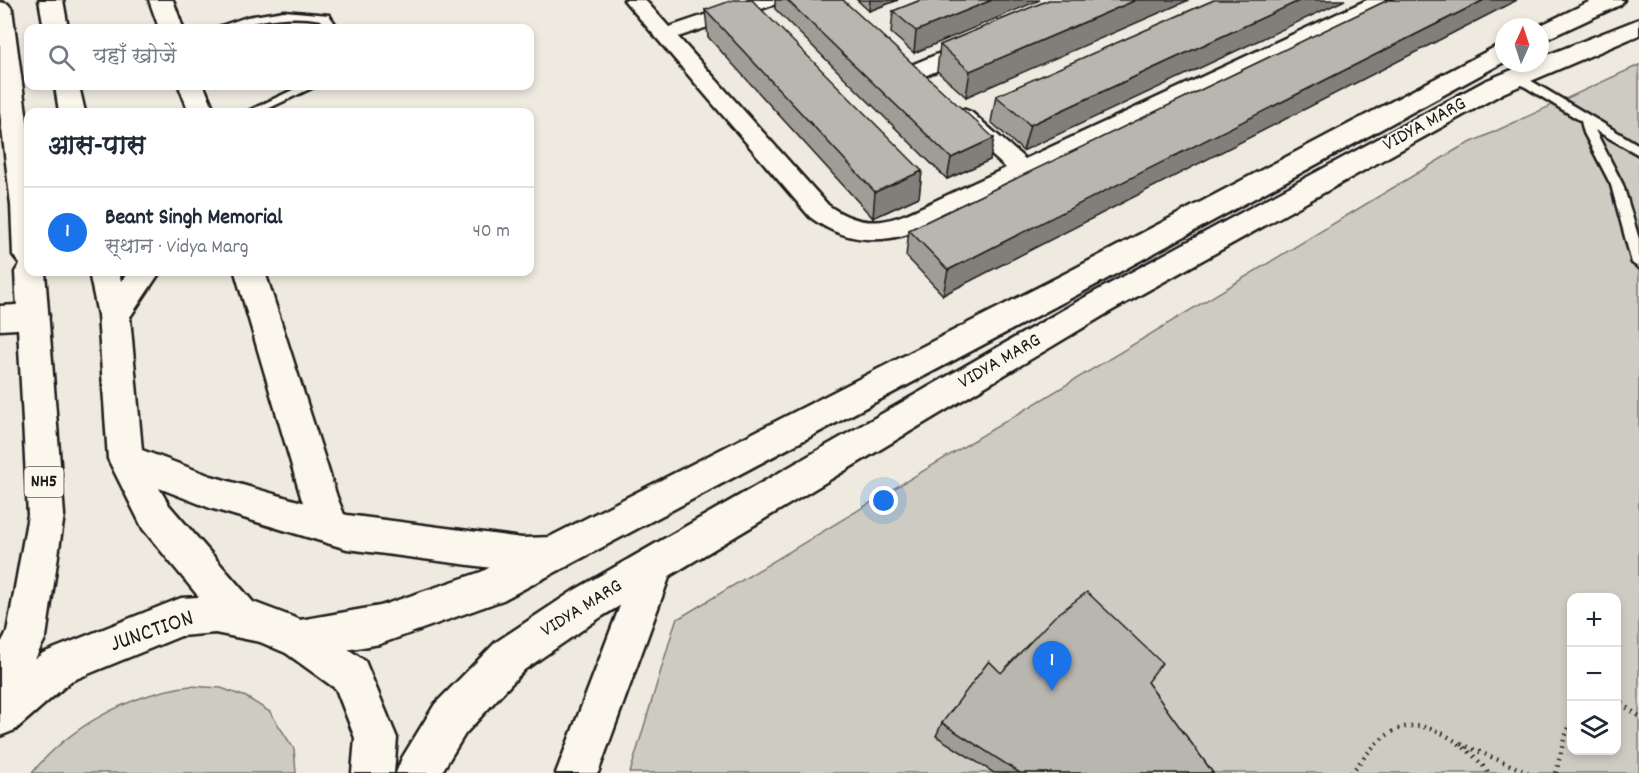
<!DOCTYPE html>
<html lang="hi">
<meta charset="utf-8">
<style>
:root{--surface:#fff;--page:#f6f6f7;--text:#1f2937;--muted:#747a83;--line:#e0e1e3;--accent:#1a73e8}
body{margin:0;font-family:Dekko,"Playpen Sans Deva",sans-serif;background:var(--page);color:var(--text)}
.controls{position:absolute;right:18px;bottom:18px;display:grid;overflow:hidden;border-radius:12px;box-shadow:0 3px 9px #0003}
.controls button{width:54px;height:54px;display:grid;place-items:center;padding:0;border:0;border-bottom:2px solid var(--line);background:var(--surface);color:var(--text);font:30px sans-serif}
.compass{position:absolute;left:1495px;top:18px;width:54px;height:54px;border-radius:50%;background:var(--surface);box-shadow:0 3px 9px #0003;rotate:3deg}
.you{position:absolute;left:884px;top:501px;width:21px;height:21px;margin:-15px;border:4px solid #fff;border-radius:50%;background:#1a73e8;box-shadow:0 0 0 9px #1a73e833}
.badge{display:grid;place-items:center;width:39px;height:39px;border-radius:50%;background:var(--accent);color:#fff;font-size:20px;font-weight:700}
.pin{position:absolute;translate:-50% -50px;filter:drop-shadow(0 2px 3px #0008)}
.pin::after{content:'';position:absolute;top:32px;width:21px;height:18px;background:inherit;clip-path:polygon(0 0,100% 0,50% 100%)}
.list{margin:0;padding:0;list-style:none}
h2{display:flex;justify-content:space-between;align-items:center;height:78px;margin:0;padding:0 24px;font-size:26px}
h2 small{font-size:20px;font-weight:400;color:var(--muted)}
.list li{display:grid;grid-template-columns:39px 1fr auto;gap:18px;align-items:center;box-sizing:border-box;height:90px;padding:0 24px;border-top:2px solid var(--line)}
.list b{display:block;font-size:22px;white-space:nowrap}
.list p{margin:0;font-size:20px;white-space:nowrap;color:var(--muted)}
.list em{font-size:20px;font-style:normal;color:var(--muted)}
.icon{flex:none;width:33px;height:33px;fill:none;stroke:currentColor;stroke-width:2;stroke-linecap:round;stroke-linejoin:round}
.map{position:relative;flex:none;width:1639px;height:773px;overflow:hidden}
.search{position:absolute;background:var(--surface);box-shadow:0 3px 9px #0003;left:24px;top:24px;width:510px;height:66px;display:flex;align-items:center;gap:15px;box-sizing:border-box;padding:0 21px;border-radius:12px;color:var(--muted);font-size:22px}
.panel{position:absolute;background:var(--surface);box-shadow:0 3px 9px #0003;left:24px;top:108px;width:510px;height:168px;border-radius:12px}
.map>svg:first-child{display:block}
</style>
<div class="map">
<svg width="1639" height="773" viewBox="0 0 1639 773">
<rect width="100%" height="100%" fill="#eeeadf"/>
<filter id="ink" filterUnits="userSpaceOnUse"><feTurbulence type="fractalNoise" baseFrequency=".0167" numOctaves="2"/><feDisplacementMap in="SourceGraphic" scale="12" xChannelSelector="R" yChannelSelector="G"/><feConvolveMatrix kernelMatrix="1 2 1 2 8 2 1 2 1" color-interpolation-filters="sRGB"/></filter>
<g filter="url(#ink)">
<!-- green -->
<path fill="#ceccc2" stroke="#75746f" stroke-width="1.5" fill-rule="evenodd" d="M1639,65V773H630L676,620L1459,148ZM1572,598H1616V750H1572Z
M190,686L221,688L246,697L270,712L294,749L296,773H32C70,726 130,694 190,686Z"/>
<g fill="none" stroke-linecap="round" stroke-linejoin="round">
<!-- service casing -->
<g stroke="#1c1c1c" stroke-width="5">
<path id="service" d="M284,11L329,15L338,28H328L321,20C301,16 281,17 260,21C245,24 230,30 215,28L247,17Z
M1518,73L1639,145V155L1595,130L1623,185L1639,239V268L1632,263L1611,185L1584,133L1581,121L1514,80L1512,77Z
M301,86H316L261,112H246Z"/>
</g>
<!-- minor casing -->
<g stroke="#1c1c1c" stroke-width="5">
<path id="minor" d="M624,0H645L669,27L749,0H779L776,4L678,37L828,205C870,235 897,219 939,199C961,189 984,178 1006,168L955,122L952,117L955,112L963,109L971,112L1025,159L1367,0H1393L1390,4L911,233C874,245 841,240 810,217Z
M972,40L980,42L983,47L980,52L920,78L912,80L904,78L901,73L904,68Z"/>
</g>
<!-- tertiary casing -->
<g stroke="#1c1c1c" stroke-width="5">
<path id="tertiary" d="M149,0H173L183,28H159Z
M179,86H204L215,112H189Z
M235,272H265L337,497L349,527L344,539L331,544L318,539L301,497Z
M33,304L44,307L49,316L44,325L33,328L0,330V306Z"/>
</g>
<!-- secondary casing -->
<g stroke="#1c1c1c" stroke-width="5">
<path id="secondary" d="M1593,0H1624L1620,5L1540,42V27H1537Z
M1639,19V35L1503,93L1111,311L601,617L524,670L465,734L441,773H396L402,758L435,704L496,642L573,591L1089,295L1485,81L1529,63H1540V58Z
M1504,44V62L1090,288L503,600L380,644L300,658L286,653L280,639L286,625L300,620L380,606L481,572L1068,272L1495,47Z"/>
</g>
<!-- trunk casing -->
<g stroke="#1c1c1c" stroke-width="5">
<path id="trunk" d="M39,0H63L68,28H44Z
M0,2L8,4L12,9L28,128V272H45L64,515L46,637L35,659L43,653L181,598L199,597L143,529L108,459L98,315L89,272H119L121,281L129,272H160L130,317L142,450L211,476L347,515L522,538L555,537L568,542L574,554L568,566L555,571L522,572L347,549L210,508L159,488L169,505L253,602L314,625L365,661L397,738L394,773H352L355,738L336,689L286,653L260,642L215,633L181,636L71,681L15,730L0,736V645L7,632L28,515L15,272L20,264L13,255L11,205L0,112Z
M55,86H79L85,112H59Z
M655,546L668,552L674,564L598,773H556L636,564L642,552Z"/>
</g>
<!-- path -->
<path stroke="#1c1c1c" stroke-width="4.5" stroke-dasharray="1.5 5" stroke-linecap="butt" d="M1616,700L1639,716
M1461,744L1529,773
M1351,773C1364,758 1376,740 1394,731C1427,713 1470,748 1489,773
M1556,773L1564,739L1572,721"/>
<!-- service -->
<use href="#service" fill="#fbf7ec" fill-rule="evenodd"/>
<!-- minor -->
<use href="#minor" fill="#fbf7ec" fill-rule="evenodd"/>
<!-- tertiary -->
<use href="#tertiary" fill="#fbf7ec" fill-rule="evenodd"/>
<!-- secondary -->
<use href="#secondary" fill="#fbf7ec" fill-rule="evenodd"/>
<!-- trunk -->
<use href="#trunk" fill="#fbf7ec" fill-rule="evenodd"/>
</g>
<!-- wall -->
<path fill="#9f9d96" stroke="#1c1c1c" stroke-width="1.5" d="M775,0H843L990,160L947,179L775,9Z
M857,0H898L869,11Z
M921,0L914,53L891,33L893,11Z
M1049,0L966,97L937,71L940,45Z
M1214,0L1023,151L991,122L996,96Z
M1388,0L943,295L906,256L909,230Z
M705,10L922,171L919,197L873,218L708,37Z
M1001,673L1147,682L1213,773H994L936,736L942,723Z"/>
<!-- shaded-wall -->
<path fill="#827f7a" stroke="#1c1c1c" stroke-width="1.5" d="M870,0H898L869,11Z
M992,0H1040L914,53L916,31Z
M1136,0H1189L966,97L970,71Z
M1301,0H1345L1023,151L1030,125Z
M1484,0H1517L943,295L948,270Z
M994,138L990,160L947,179L951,158Z
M922,171L919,197L873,218L875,192Z"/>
<!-- building -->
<path fill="#b9b6af" stroke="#1c1c1c" stroke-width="1.5" d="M733,0H752L922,171L875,192L705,10Z
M787,0H843L994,138L951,158Z
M921,0H992L916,31L893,11Z
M1049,0H1136L970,71L940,45Z
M1214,0H1301L1030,125L996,96Z
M1388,0H1484L948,270L909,230Z
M1087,592L1162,663L1147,682L1213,773H1020L942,723L989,661L1001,673L1054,617Z"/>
</g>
<g text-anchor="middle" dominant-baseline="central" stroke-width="4.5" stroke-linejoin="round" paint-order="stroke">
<!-- shield labels -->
<rect fill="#fbf7ec" stroke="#5f5e5a" stroke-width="1.5" x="24.5" y="467" width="39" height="30" rx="4.5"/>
<g font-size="18" font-weight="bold" fill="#1c1c1c">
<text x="44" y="482">NH5</text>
</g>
<!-- street labels -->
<g font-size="20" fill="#1c1c1c" stroke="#fbf7ec">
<text transform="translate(1425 125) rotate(-29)">VIDYA MARG</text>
<text transform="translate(1000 362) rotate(-30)">VIDYA MARG</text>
<text transform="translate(582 609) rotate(-32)">VIDYA MARG</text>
</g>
<!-- near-street labels -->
<g font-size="24" fill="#1c1c1c" stroke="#fbf7ec">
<text transform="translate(152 632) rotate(-19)">JUNCTION</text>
</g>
</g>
</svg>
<div class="controls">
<button>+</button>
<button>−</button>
<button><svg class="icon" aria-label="layers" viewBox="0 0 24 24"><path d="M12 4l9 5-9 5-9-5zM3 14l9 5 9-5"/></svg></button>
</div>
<svg class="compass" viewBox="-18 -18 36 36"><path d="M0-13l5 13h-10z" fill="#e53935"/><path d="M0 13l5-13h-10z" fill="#747a83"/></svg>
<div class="you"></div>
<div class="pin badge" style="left:1052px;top:691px">1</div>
<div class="search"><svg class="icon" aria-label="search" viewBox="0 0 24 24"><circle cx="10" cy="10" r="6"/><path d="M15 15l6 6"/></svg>यहाँ खोजें</div>
<section class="panel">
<h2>आस-पास<small></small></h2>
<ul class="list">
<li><span class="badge">1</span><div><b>Beant Singh Memorial</b><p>स्थान · Vidya Marg</p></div><em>40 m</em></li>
</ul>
</section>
</div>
